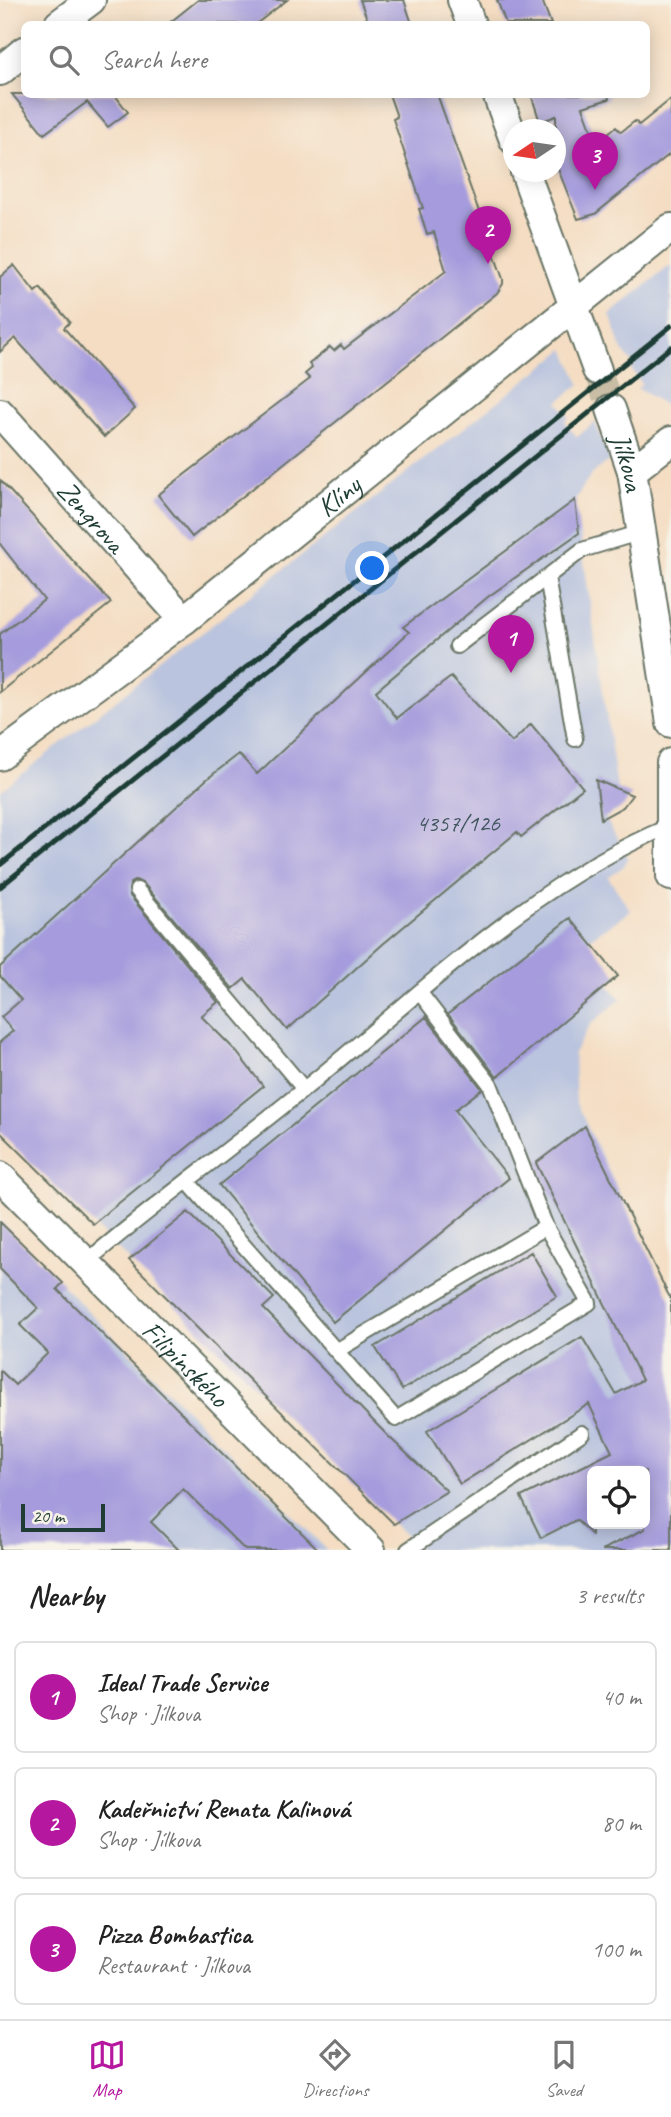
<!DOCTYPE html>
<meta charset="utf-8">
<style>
:root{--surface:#fff;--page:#f6f6f6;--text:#222;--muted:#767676;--line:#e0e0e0;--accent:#b5179e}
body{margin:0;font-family:Caveat,sans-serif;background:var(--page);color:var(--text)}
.controls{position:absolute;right:21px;bottom:21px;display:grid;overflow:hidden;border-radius:10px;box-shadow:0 4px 18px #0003}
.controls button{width:63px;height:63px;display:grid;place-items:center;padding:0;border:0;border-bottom:2px solid var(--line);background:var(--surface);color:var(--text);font:35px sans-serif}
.compass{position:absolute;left:503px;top:119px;width:63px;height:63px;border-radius:50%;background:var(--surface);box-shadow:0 4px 18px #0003;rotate:257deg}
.scale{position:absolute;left:21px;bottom:18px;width:84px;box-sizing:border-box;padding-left:7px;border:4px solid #1f3d34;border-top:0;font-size:19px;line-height:24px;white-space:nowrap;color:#1f3d34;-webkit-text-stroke:5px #f7f3e8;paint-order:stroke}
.you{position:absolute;left:373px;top:569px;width:24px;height:24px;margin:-18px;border:5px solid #fff;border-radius:50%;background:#1a73e8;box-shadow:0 0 0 10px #1a73e833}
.badge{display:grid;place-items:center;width:46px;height:46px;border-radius:50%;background:var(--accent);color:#fff;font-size:23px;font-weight:700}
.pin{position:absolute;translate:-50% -58px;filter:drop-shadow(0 2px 4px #0008)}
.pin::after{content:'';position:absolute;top:37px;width:24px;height:21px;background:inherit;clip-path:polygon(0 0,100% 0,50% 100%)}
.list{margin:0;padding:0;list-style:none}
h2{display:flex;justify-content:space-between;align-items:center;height:91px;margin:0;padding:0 28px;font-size:30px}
h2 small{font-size:23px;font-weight:400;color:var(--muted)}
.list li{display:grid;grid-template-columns:46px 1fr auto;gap:21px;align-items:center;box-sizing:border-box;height:112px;margin:0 14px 14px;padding:0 14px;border:2px solid var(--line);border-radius:10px}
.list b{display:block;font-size:26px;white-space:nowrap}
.list p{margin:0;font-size:23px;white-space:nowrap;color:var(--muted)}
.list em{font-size:23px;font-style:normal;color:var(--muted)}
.icon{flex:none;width:38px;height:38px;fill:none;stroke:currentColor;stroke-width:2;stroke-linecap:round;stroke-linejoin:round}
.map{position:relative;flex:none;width:671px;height:1550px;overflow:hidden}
.search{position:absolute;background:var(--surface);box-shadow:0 4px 18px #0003;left:21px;right:21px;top:21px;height:77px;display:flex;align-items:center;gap:18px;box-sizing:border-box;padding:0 24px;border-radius:10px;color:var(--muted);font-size:26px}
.sheet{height:469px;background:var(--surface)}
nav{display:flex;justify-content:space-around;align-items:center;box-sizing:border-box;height:98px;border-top:2px solid var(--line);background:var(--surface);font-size:19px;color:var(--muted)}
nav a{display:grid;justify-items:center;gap:4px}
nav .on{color:var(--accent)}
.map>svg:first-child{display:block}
</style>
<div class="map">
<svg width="671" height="1550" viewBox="0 0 671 1550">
<rect width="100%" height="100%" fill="#f7f3e8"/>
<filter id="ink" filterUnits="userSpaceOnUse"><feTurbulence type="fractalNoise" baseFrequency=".0143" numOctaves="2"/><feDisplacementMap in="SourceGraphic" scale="14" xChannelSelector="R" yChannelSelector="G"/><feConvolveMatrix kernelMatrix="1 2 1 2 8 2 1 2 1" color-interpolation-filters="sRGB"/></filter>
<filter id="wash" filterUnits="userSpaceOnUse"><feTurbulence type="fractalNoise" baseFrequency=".00686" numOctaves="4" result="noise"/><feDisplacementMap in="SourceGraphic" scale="28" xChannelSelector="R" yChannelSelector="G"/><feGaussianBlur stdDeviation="1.57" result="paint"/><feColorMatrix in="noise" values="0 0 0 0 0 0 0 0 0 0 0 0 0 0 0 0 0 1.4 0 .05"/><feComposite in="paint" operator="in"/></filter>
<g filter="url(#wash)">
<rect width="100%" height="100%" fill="#f4ddc2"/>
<!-- industrial -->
<path fill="#bac4de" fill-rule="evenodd" d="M671,265V409L637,388L642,384L631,369L634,365L622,350L610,314Z
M565,349L580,384L558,402L569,417L565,422L577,437L595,422L610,460L591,475L575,500L617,788L626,796L623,807L605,818L628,857L624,866L608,877L631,911L589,939L609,986L621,999L590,1025L574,1053L576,1103L671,1300V1550H420L0,1132V791ZM592,1471H645V1524H592Z
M0,1223L327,1550H0Z"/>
<g id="blocks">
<!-- building -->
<path fill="#a69cdd" d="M198,0H287L256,24H168Z
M360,0H404L412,24H369Z
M497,0H542L551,24H506Z
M12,94H114L128,112L108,127L87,102L44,134Z
M389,94H437L503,279V284L497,293L192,537L158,495L310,379L305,374L312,368L309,364L330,347L334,351L341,345L344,349L446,271L434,232L427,234L419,209L423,208L393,119L397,117Z
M531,94H608L609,99L583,107L596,142L616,127L621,132L635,121L639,125L671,99V153L595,214L578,219L556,164V116L540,122Z
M14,265L35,292L40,288L70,322L64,328L135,409L104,437L15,338L0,352V277Z
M0,480L111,603L0,692V634L44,600L0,544Z
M575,500L579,533L489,596L376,691L397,718L451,677L512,742L531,724L583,788L521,837L517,832L383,944L287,1030L245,979L233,989L144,884L136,880L130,883V896L218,1002L201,1016L235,1050L263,1086L93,1224L0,1132V1042L13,1031L1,1017L21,1000L0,976V967L207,779L239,754L257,774L409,632L403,627Z
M596,780L632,795L623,807L601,819Z
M570,918L618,976L497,1077L448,1014Z
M426,1017L482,1089L455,1110L509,1178L333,1322L219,1185Z
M585,1126L671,1300V1550H602L645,1529V1471H592V1535L576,1520L541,1538L521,1497L612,1452L589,1404L460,1484L427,1431L582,1337L616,1394L642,1380L536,1163Z
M188,1212L274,1298L263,1308L389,1437L447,1491L394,1524L129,1260Z
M0,1222L63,1283L57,1289L319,1550H245L183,1489L151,1522L179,1550H0V1370L15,1385L48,1353L20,1325L38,1308L0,1269Z
M531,1252L557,1296L402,1390L375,1347Z"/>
</g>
</g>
<g filter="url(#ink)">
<use href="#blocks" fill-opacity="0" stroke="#6a7566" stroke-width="2"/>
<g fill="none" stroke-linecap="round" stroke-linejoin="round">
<!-- minor-tunnel -->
<path stroke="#c9bda6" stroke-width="28" stroke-dasharray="28 14" stroke-linecap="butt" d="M597,370L611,409"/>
<!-- service casing -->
<g stroke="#6a7566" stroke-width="18">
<path id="service" d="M547,577L575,739
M457,646L582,550L642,532
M137,890L304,1089
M187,1181L396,1419L589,1303L546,1227L490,1084L420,993
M85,1263C159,1200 239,1143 314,1081C426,989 534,882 670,826
M336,1351L546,1227
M408,1550L582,1433"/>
</g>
<!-- minor casing -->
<g stroke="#6a7566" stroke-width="32">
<g id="minor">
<path d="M462,0L471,24"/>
<path d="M59,24L91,0"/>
<path d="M0,71L24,51"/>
<path d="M497,94L514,140"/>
<path d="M525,172L597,370"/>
<path id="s1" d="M611,409L632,471L671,723"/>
<path id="s2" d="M0,413L184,620"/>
<path d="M632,471L671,441"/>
<path id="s3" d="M0,756L184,620L671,228"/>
<path d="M671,763V876"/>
<path id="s4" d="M0,1176L371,1550"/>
</g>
</g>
<!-- service -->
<use href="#service" stroke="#fff" stroke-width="14"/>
<!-- minor -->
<use href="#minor" stroke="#fff" stroke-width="28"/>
<!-- rail -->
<path stroke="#1f3d34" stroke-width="5" d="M0,865L671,326
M0,887L671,347"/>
</g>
</g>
<g text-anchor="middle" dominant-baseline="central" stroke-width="6" stroke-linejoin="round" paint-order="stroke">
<!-- number labels -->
<g font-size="24" fill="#41555e">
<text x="458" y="823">4357/126</text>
</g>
<!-- street labels -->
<g font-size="28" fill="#1f3d34" stroke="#f7f3e8">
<text stroke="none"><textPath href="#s1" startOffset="56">Jílkova</textPath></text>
<text stroke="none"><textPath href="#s3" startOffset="427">Klíny</textPath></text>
<text stroke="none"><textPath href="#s2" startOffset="138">Zengrova</textPath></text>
<text stroke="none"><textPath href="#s4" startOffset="264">Filipínského</textPath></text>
</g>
</g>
</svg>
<div class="controls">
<button><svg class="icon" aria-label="locate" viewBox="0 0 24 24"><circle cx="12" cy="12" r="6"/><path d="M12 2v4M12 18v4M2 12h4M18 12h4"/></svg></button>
</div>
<svg class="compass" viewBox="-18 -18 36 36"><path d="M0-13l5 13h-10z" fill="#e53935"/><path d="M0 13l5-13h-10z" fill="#767676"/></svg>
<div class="scale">20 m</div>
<div class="you"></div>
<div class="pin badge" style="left:511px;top:673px">1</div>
<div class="pin badge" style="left:488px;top:264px">2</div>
<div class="pin badge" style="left:595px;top:190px">3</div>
<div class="search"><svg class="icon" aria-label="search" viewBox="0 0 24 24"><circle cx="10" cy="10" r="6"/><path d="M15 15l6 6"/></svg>Search here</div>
</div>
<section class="sheet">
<h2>Nearby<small>3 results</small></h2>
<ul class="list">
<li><span class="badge">1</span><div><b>Ideal Trade Service</b><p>Shop · Jílkova</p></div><em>40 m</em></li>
<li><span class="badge">2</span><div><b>Kadeřnictví Renata Kalinová</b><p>Shop · Jílkova</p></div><em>80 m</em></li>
<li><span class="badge">3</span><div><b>Pizza Bombastica</b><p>Restaurant · Jílkova</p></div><em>100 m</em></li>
</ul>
</section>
<nav>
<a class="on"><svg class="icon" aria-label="map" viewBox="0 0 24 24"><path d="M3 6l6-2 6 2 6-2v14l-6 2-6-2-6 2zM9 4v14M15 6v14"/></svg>Map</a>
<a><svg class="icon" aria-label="directions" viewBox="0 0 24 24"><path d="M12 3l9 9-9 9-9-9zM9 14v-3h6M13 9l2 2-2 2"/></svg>Directions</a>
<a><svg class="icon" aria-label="saved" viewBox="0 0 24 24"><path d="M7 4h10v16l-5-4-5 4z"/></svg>Saved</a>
</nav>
